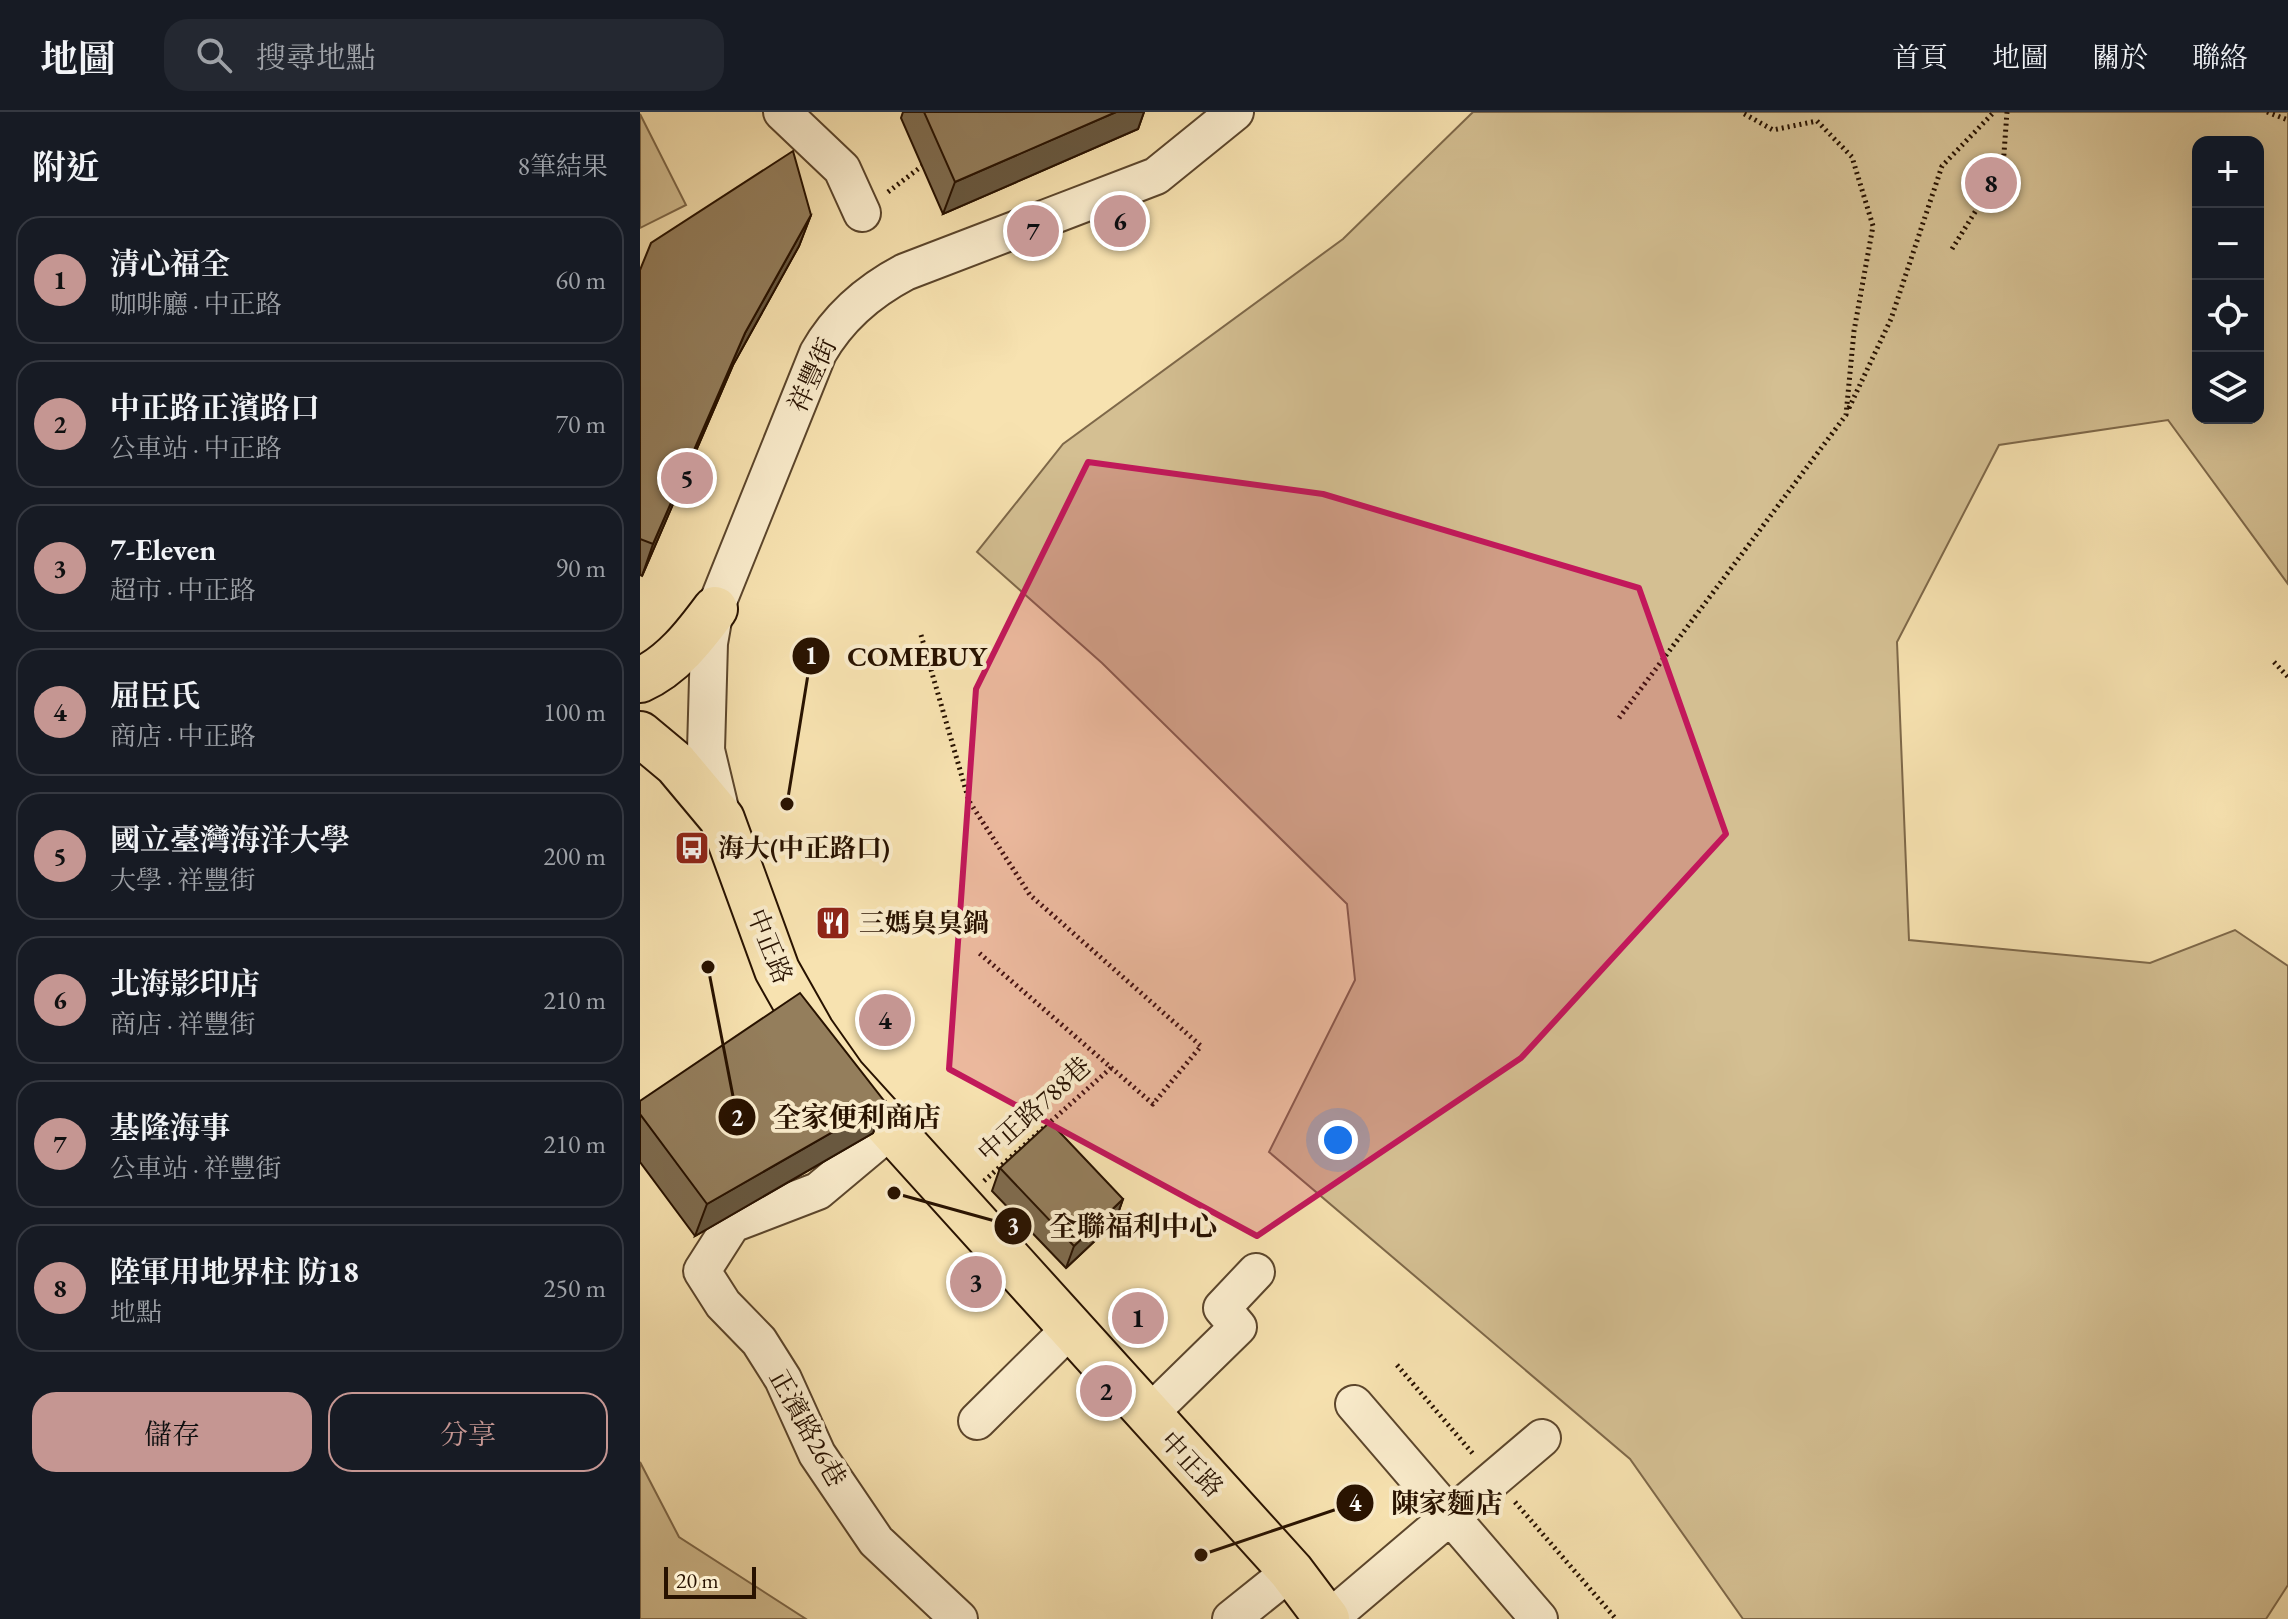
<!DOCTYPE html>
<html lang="zh-TW">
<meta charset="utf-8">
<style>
:root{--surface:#171b24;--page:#242831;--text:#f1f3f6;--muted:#9ea1a6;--line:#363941;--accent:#c59692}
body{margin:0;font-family:"EB Garamond","Noto Serif TC",serif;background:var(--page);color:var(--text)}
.controls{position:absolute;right:24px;top:24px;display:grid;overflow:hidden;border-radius:16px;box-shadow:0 8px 32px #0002}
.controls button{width:72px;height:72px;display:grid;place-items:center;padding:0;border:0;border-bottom:2px solid var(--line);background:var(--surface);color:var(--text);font:40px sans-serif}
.scale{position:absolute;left:24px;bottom:20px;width:92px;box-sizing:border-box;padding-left:8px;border:4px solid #281200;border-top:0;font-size:22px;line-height:28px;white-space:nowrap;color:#281200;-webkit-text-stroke:6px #faeccc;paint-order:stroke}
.you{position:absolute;left:698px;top:1028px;width:28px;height:28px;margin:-20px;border:6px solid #fff;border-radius:50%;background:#1a73e8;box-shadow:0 0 0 12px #1a73e833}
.badge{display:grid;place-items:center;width:52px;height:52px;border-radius:50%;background:var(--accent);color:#111;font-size:26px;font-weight:700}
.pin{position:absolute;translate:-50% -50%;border:4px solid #fff;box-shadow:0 2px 8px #0006}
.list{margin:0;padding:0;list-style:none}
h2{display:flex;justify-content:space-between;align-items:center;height:104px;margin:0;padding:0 32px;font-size:34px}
h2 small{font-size:26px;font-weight:400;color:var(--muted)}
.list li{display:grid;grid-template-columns:52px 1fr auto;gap:24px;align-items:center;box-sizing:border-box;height:128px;margin:0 16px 16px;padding:0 16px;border:2px solid var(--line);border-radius:24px}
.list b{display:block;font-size:30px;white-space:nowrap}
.list p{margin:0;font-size:26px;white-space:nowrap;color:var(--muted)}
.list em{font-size:26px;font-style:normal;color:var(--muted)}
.actions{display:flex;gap:16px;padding:24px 32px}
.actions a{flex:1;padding:18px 0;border:2px solid var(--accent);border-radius:24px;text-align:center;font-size:28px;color:var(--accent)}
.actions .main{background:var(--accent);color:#111}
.icon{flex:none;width:44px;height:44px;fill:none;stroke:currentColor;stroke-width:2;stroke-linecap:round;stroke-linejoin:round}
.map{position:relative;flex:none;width:1648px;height:1507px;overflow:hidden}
header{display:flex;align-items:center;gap:48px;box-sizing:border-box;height:112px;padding:0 40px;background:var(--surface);border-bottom:2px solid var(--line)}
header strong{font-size:38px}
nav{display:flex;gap:44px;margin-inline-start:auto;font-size:28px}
.search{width:560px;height:72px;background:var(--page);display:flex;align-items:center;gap:20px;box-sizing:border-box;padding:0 28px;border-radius:24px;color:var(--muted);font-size:30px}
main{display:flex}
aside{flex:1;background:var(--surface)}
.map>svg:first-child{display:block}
</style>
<header>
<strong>地圖</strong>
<div class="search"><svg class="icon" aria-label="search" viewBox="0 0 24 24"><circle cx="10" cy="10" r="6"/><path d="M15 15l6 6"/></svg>搜尋地點</div>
<nav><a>首頁</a><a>地圖</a><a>關於</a><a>聯絡</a></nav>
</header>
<main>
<aside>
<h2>附近<small>8筆結果</small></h2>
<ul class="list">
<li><span class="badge">1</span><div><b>清心福全</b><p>咖啡廳 · 中正路</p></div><em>60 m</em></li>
<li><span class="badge">2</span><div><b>中正路正濱路口</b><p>公車站 · 中正路</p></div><em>70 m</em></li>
<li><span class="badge">3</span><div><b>7-Eleven</b><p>超市 · 中正路</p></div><em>90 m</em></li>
<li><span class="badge">4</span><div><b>屈臣氏</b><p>商店 · 中正路</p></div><em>100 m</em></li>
<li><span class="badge">5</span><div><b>國立臺灣海洋大學</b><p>大學 · 祥豐街</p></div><em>200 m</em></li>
<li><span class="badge">6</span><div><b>北海影印店</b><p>商店 · 祥豐街</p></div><em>210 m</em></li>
<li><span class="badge">7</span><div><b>基隆海事</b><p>公車站 · 祥豐街</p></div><em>210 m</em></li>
<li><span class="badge">8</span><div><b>陸軍用地界柱 防18</b><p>地點</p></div><em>250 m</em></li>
</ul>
<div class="actions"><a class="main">儲存</a><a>分享</a></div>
</aside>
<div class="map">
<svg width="1648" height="1507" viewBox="0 0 1648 1507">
<rect width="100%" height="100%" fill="#f7e2b0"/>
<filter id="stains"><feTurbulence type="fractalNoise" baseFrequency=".0025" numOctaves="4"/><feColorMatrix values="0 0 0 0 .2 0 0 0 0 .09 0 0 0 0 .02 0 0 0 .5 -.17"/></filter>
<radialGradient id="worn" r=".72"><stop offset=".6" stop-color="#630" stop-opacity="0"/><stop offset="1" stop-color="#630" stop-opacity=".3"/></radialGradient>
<!-- green -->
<path fill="#d4bf92" stroke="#7e6849" stroke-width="2" fill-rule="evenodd" d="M833,0H1648V472L1528,308L1359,333L1257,530L1269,828L1510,851L1595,818L1648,854V1473L1626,1507H1103L990,1347L629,1040L715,868L707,792L462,551L337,440L423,332L703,127ZM1558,30H1618V306H1558Z
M0,2L46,93L0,116Z
M0,1350L39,1425L166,1507H0Z"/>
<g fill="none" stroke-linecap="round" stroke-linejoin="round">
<!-- minor casing -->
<g stroke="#5c462c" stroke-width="40">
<path id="minor" d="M142,0L202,57L222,101
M82,705L66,638L69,531L75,497L178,241C199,204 229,179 265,160L516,64L595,0
M252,1017L178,1079L92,1112L62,1159L83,1192L119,1229L143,1267L177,1342L236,1429L319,1507
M714,1292L899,1507
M507,1304L598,1215L582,1196L616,1160
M337,1309L430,1217
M591,1507L651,1459
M689,1507L902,1326"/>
</g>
<!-- major casing -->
<g stroke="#281200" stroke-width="48">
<path id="major" d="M0,568C32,554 55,524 75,497
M0,622L36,652L82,707L137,858L172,920L203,964L651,1459L687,1507"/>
</g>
<!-- path -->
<path stroke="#281200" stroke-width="5" stroke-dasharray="2 4" stroke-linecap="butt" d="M1627,0L1648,8
M248,80L282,54
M1312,137L1363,55L1367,0
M1209,296L1251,207L1302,54L1354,0
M281,523L329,689L390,783L561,934L513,992L338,840
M1634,550L1648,565
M979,606L1206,303L1214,219L1233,114L1212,45L1177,9L1133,18L1101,0
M344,1069L472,955
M757,1253L834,1343
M875,1390L976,1507"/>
<!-- minor -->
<use href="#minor" stroke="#faeccc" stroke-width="36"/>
<!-- major -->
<use href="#major" stroke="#f7e2b0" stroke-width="44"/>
</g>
<!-- wall -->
<path fill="#7f6c4f" stroke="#281200" stroke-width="2" d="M263,0H504L498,17L303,102L261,6Z
M171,103L159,134L93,253L2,464L0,463V158Z
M0,989L245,990L233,1021L55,1124L0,1050Z
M360,1056L483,1087L475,1110L426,1156L352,1079Z"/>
<!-- shaded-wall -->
<path fill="#685840" stroke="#281200" stroke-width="2" d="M476,0H504L498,17L303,102L315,70Z
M171,103L159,134L93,253L2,464L13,432L105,221Z
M245,990L233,1021L55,1124L67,1092Z
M483,1087L475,1110L426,1156L434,1134Z"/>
<!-- building -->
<path fill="#947e5c" stroke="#281200" stroke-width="2" d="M284,0H476L315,70Z
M153,39L171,103L105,221L13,432L0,427V158L11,131Z
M160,881L245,990L67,1092L0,1002V989Z
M410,1010L483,1087L434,1134L360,1056Z"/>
<!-- marked area -->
<path fill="#c2185b" fill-opacity="0.2" stroke="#c2185b" stroke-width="6" stroke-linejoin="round" d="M448,350L683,382L999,476L1086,722L881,946L617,1124L309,957L336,577Z"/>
<!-- icons -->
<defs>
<g id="bus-square" transform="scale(1.8)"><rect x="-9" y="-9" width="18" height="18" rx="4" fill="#8f2418" stroke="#faeccc"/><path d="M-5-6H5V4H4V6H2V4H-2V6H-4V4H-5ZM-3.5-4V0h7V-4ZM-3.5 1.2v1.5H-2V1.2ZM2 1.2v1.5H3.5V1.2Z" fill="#fff"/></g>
<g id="restaurant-square" transform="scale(1.8)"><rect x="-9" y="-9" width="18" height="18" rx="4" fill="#8f2418" stroke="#faeccc"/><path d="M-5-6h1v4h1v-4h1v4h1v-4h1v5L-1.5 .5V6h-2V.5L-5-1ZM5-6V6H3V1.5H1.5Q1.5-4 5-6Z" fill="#fff"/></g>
</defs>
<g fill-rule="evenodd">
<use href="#bus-square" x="52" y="736"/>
<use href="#restaurant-square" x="193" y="811"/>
</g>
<g text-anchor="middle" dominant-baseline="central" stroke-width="8" stroke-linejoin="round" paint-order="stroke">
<!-- street labels -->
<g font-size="26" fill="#281200" stroke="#faeccc">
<text transform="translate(172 263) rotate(-65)">祥豐街</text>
<text transform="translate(130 834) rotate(68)">中正路</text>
<text transform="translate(394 997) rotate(-42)">中正路788巷</text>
<text transform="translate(168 1316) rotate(61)">正濱路26巷</text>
<text transform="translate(552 1352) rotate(47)">中正路</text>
</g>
<!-- poi labels -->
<g font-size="26" font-weight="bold" fill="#281200" stroke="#faeccc" text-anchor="start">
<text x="78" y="736">海大(中正路口)</text>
<text x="219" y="811">三媽臭臭鍋</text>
</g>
</g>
<!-- callouts -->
<path fill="none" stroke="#281200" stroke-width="3" d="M147 692L171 544M68 855L97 1005M254 1081L373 1114M561 1443L715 1391"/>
<g fill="#281200" stroke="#faeccc" stroke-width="3">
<circle cx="147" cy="692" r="8"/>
<circle cx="68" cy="855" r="8"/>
<circle cx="254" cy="1081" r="8"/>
<circle cx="561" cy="1443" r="8"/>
<circle cx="171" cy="544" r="20"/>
<circle cx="97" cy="1005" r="20"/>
<circle cx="373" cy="1114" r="20"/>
<circle cx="715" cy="1391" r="20"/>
</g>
<g font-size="24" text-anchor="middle" font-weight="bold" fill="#fff">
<text x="171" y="552">1</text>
<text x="97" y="1014">2</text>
<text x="373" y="1122">3</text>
<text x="715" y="1399">4</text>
</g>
<g font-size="28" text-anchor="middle" font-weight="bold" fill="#281200" stroke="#faeccc" stroke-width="8" stroke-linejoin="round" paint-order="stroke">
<text x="277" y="554">COMEBUY</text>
<text x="217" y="1015">全家便利商店</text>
<text x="493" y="1124">全聯福利中心</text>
<text x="807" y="1401">陳家麵店</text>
</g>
<rect width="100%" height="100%" filter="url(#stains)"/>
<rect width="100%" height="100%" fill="url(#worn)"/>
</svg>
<div class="controls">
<button>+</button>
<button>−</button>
<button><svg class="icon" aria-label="locate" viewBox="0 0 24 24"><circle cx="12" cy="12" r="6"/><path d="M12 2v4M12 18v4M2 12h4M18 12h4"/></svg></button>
<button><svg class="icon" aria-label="layers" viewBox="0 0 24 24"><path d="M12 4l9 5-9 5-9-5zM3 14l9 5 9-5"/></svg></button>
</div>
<div class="scale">20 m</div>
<div class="you"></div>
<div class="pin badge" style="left:498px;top:1206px">1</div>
<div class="pin badge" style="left:466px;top:1279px">2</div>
<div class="pin badge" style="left:336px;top:1170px">3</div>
<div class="pin badge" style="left:245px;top:908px">4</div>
<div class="pin badge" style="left:47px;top:366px">5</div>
<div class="pin badge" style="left:480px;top:109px">6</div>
<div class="pin badge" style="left:393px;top:119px">7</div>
<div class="pin badge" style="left:1351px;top:71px">8</div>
</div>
</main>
